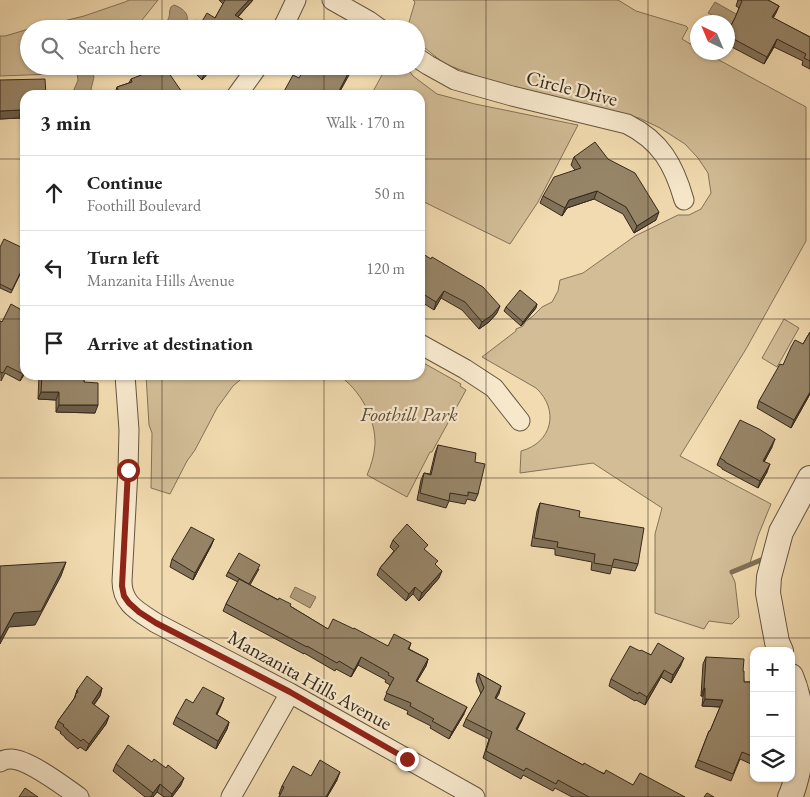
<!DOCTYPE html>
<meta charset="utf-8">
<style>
:root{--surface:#fff;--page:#f6f6f6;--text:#222;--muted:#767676;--line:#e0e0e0}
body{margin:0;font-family:"EB Garamond",serif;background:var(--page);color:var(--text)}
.controls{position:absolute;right:15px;bottom:15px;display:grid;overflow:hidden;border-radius:10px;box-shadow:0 1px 4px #0004}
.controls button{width:45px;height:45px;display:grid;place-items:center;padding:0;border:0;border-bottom:1px solid var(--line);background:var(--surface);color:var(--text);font:25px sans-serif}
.compass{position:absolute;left:690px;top:15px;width:45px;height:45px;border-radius:50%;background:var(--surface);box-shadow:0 1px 4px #0004;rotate:316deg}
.stop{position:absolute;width:15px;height:15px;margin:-11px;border:4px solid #8f2418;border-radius:50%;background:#fff}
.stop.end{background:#8f2418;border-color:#fff;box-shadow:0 1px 5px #0008}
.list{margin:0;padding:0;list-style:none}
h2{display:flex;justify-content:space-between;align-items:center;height:65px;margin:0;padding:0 20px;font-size:21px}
h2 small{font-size:16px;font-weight:400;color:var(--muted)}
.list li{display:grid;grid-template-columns:32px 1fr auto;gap:15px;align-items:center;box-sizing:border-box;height:75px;padding:0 20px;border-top:1px solid var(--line)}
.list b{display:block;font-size:19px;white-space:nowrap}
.list p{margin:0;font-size:16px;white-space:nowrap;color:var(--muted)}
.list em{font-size:16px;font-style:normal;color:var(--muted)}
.icon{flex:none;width:28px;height:28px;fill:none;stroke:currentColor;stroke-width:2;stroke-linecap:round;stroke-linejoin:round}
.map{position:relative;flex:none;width:810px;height:797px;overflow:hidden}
.search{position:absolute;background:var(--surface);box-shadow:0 1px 4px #0004;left:20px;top:20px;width:405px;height:55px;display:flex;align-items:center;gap:12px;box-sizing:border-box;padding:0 18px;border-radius:28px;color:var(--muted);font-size:19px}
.panel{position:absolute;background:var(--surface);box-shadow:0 1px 4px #0004;left:20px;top:90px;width:405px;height:290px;border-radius:15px}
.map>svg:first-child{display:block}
</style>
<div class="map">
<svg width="810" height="797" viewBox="0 0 810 797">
<rect width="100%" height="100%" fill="#f2dbb0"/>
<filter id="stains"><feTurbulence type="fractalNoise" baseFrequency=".004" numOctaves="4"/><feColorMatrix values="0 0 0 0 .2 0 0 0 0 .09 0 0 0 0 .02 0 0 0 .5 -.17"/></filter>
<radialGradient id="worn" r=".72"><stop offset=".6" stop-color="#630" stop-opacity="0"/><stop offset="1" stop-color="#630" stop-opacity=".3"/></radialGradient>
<!-- green -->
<path fill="#d2bd97" stroke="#847259" d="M129,0H158L138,25L130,29H31L84,16L125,2Z
M413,0H618L636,11L686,26L688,28L682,39L697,48L698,52L706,53L806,107V241L746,349L680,456L771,504L758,536L750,563L730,571L735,582L739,617L732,624L709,621L704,629L655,613V534L662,508L593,463L520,473L521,451C552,443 560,410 536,388L482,357L516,331V329L523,326L525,322L533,316L542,307L552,302L558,291L560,280L583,273L635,236L678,215H689L701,209L711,193L708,173L698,158L685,144L660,128L639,118L506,87L445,64L416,41V29H407L415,2Z
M29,29V66H51L54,74L0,76V36H5Z
M387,66H406L413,76L437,94L475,104L578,125L538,202L510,244L420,200V95H371Z
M784,319L799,328L777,367L762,358Z
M420,361L461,384L460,386L466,390L432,452H430L407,497L367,475C371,466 374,456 375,445C376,419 360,389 338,375H420Z
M146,375H246L233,386L217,408L195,450L187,461L170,494L151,488L152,433L149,425Z"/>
<!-- water -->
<path fill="#b29e7d" stroke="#806f56" d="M715,2L743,18L732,26L708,13Z
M174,5C186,9 194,20 180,28C176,30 169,29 164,29C164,23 168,21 169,17C170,13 169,11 171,7Z
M85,69L91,70L94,77L91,89L93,95H74L73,92L78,80L77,73Z
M295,587L316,597L310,608L290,597Z"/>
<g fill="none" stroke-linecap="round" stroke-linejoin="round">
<!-- stream -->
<path stroke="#806f56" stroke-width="5" d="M732,572L766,558"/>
<!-- minor casing -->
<g stroke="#645540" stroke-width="21">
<path id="minor" d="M332,0L369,21L380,29
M282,29L287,19L296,0
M416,57L428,65L455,80L512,96L627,124C661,141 674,165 684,200
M237,95L258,66
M420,344L465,369L494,388L520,421
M125,375L129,430L128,470L122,581C122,604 138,611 156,623L290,693L475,797
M0,762C3,760 8,759 11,759C28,759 65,787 79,797
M231,797L290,693"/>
</g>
<!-- tertiary casing -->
<g stroke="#645540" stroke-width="26">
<path id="tertiary" d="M781,651L777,642L768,593L769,577L781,532L810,478
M790,797C794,789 796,780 798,771C804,739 804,707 791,676"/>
</g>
<!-- minor -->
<use href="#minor" stroke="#f7e8cc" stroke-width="19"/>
<!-- tertiary -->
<use href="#tertiary" stroke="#f7e8cc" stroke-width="24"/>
</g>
<!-- wall -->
<path fill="#827259" stroke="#35281b" d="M219,0H253L238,17L243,20L240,28L201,23L215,18L223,4Z
M738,0H768L779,6L773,18L810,37V69L802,65L803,61L774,47L764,64L728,45V31L735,18L739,8L736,6Z
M188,66H214L202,80Z
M131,79L184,95L115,93L117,87L129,83Z
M0,80L25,95V124L19,118L0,119Z
M574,157L608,159L656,220L634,233L623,214L594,199L567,208L562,216L540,203L543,196L575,170L571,165Z
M0,247L25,249V264L11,293L0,288Z
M420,252L497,313L489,322L479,329L462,310L441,298L434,310L420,301Z
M506,307L536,308L521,326L504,311Z
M25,312V341L21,349H25V373L20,381L5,373L1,381L0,321L2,322Z
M810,332V394L791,428L757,408L759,401L783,365L803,344Z
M39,375H84V382L95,413L56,412V400L38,399Z
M438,445L475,462L478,494L475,501L467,499L465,504L449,501L446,508L417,500L421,480L424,473L430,474L435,453Z
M772,447L764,462L767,472L758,488L722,469V468L717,465L720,458Z
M540,503L579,517L638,564L635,571L612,567L610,574L591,570L592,562L555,555V549L531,546L537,511Z
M214,539L211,546L193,580L170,567L172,559Z
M393,540L426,551L436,566L439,578L419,601L413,594L406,601L377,575L380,568L394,551L390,547Z
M259,569L250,585L290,606L328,629L388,646L411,643L409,649L428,659L426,666L417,681L464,714L449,739L430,728L431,726L407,714L408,711L384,700L390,685L385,682L386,680L358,665L351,677L336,669L335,671L304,653V654L285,644L223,611L226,604L238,582L226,576L228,572Z
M640,651L681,665L671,683L661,677L645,705L636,700L635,701L609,686L611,679Z
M706,657L743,671L744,682H754V764L753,765L740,759L731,781L695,767L709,731H710L720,707L702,706L703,696H701L703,664Z
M478,673L501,686L496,699L522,720L517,730L583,765L633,785L685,797H572L555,788L553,791L523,775L521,779L483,758L489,739L463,726L466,719L481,694L476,681Z
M102,688L100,696L94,705L109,716L106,724L86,751L80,747L78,749L65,738V737L60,733L61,732L55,728L58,721L74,699L77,690Z
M224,698L217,715L229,722L227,729L216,749L173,724L176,717L193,703Z
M116,764L181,785L172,797H164L157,792L153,797H145L113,771Z
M311,776L337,780L327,797H279L280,794H279L282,786Z"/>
<!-- shaded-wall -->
<path fill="#6a5d49" stroke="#35281b" d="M249,0H253L232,23L235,15Z
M779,6L776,13L769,25L772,17Z
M777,39L774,47L764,64L767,57Z
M210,66H214L202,80L205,72Z
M352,66H354L338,95L339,91Z
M21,110L19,118L0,119V111Z
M597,191L594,199L567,208L562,216L565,208L569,200Z
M659,212L656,220L634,233L637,226Z
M444,291L441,298L434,310L436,302Z
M537,304L536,308L521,326L523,322Z
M500,306L497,313L489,322L479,329L482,322Z
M25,370V373L20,381L23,374Z
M41,392H59L56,400L38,399Z
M810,392V394L791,428L794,420Z
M59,405H98L95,413L56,412Z
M775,439L772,447L760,469L763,461Z
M770,464L767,472L758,488L760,481Z
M214,539L211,546L193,580L195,573Z
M66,562L61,576L35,625L9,627L0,644V639L14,613Z
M442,571L439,578L419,601L422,593Z
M415,587L413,594L406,601L409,594Z
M361,657L358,665L351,677L354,670Z
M684,658L681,665L671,683L673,675Z
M428,659L426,666L413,688L416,681Z
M664,670L661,677L645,705L647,697Z
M501,686L499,694L492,705L495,698Z
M102,688L100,696L89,711L92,703Z
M704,688H705L703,696H701Z
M224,698L221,706L213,721L216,714Z
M705,699L723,700L721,707L702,706Z
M467,707L464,714L449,739L452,732Z
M525,713L522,720L513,736L516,729Z
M109,716L106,724L86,751L89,744Z
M229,722L227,729L216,749L218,741Z
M340,772L337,780L327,797H326Z
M184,778L181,785L172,797H171L172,794Z
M160,784L157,792L153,797H151L153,793Z"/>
<!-- building -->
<path fill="#978568" stroke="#35281b" d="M225,0H249L235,15L243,20L238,29H188L196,20L201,23L207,13L215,18Z
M741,0H768L779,6L772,17L810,37V61L804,58L806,54L777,39L767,57L728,36V31L735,18L742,1Z
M164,66L184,95H110L119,92L117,87L132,82L131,79Z
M199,66H210L205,72Z
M306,66H352L339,91L345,95H282L293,75L299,78Z
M45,79L46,95H25V114L21,110L0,111V80Z
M595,142L608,159L635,173L659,212L637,226L626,207L597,191L569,200L565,208L543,196L554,177L581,168L574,157Z
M4,239L25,249V263L12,290L0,284V247Z
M420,252L431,259L432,257L483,287L500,306L492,315L482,322L465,302L444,291L436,302L420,292Z
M520,290L537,304L523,322L506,307Z
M11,304L25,312V339L20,349H25V370L23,374L7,366L3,373L0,372V321L2,322Z
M810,332V392L794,420L759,401L780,364L783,365L791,347L795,340L803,344Z
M42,375H84V382L98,383V405H59V392H41Z
M740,420L759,429L775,439L763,461L770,464L760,481L725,462V461L720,458Z
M438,445L476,453L475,462L485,464L478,494L468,492V496L450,493L449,501L420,493L424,473L431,475Z
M540,503L580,511L579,517L644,528L638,564L614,559L612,566L594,563L595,554L557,547L558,542L534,538Z
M407,524L428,545L424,549L438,561L435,564L442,571L422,593L415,587L409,594L380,568L399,546L393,540Z
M191,527L214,539L195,573L172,559Z
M239,553L260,565L249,584L228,572Z
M66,562L41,611L14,613L0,639V566Z
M239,579L278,600L279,598L291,604L290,606L328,629L333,619L354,629V628L388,646L394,634L411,643L408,649L428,659L416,681L467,707L452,732L432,721L434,719L410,706L411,703L386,693L394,678L388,675L389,673L361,657L354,670L339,661L337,663L307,646V647L288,637L226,604Z
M658,643L684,658L673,675L664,670L647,697L639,692L638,694L611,679L630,646L640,651L641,650L651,655Z
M706,657L744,659L743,671H744V682H754V757L742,752L733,774L698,760L709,731H710L723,700L705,699V688H704Z
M478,673L501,686L495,698L525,713L516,729L583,765L584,763L604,774L606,770L633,785L640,773L685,797H589L558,780L556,784L526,768L524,771L486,751L492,732L466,719L484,688Z
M87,676L102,688L92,703L109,716L89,744L83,739L81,741L68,731V730L63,726L64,725L58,721L76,696L75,695L78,692L77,690Z
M203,687L224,698L216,714L229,722L218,741L176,717L186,699L193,703Z
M128,745L152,762L154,759L166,768L168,765L184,778L172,794L160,784L153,793L116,764Z
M320,760L340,772L326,797H279L284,787L282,786L293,766L311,776Z
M25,788L38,797H19Z
M707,793L714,797H704Z"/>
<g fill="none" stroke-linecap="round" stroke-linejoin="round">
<!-- route -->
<path stroke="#8f2418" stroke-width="6" d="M128,470L122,586L124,596L129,603L139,612L156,623L290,692L407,759"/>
</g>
<!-- grid -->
<path fill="none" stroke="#35281b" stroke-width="1" stroke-opacity="0.55" d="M162,0V29M324,0V29M486,0V797M648,0V797M162,66V95M324,66V95M0,159H25M420,159H810M0,319H25M420,319H810M162,375V797M324,375V797M0,478H810M0,638H810"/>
<g text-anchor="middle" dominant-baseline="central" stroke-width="4.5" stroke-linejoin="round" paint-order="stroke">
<!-- street labels -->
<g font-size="20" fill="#35281b" stroke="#f7e8cc">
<text transform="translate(572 88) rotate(14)">Circle Drive</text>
<text transform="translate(310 680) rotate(29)">Manzanita Hills Avenue</text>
</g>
<!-- park labels -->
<g font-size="20" font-style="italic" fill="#5c4d3a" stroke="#f7e8cc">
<text x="409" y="414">Foothill Park</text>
</g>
</g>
<rect width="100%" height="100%" filter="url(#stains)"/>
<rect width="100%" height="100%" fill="url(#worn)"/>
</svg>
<div class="controls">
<button>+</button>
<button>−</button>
<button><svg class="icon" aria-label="layers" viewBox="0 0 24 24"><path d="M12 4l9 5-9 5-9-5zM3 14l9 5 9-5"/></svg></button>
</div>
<svg class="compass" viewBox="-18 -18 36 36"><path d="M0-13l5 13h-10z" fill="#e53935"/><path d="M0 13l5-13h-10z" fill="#767676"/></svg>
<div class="stop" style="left:128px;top:470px"></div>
<div class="stop end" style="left:407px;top:759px"></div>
<div class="search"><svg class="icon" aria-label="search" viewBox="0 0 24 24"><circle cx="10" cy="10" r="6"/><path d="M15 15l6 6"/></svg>Search here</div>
<section class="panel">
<h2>3 min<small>Walk · 170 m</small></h2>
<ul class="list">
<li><svg class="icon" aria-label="ahead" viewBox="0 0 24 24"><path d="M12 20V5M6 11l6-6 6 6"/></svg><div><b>Continue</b><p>Foothill Boulevard</p></div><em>50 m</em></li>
<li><svg class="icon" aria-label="left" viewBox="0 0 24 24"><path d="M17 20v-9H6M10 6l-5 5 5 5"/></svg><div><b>Turn left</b><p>Manzanita Hills Avenue</p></div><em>120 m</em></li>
<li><svg class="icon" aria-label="arrive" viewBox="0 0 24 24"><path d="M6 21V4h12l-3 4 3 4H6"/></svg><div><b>Arrive at destination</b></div></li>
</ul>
</section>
</div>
